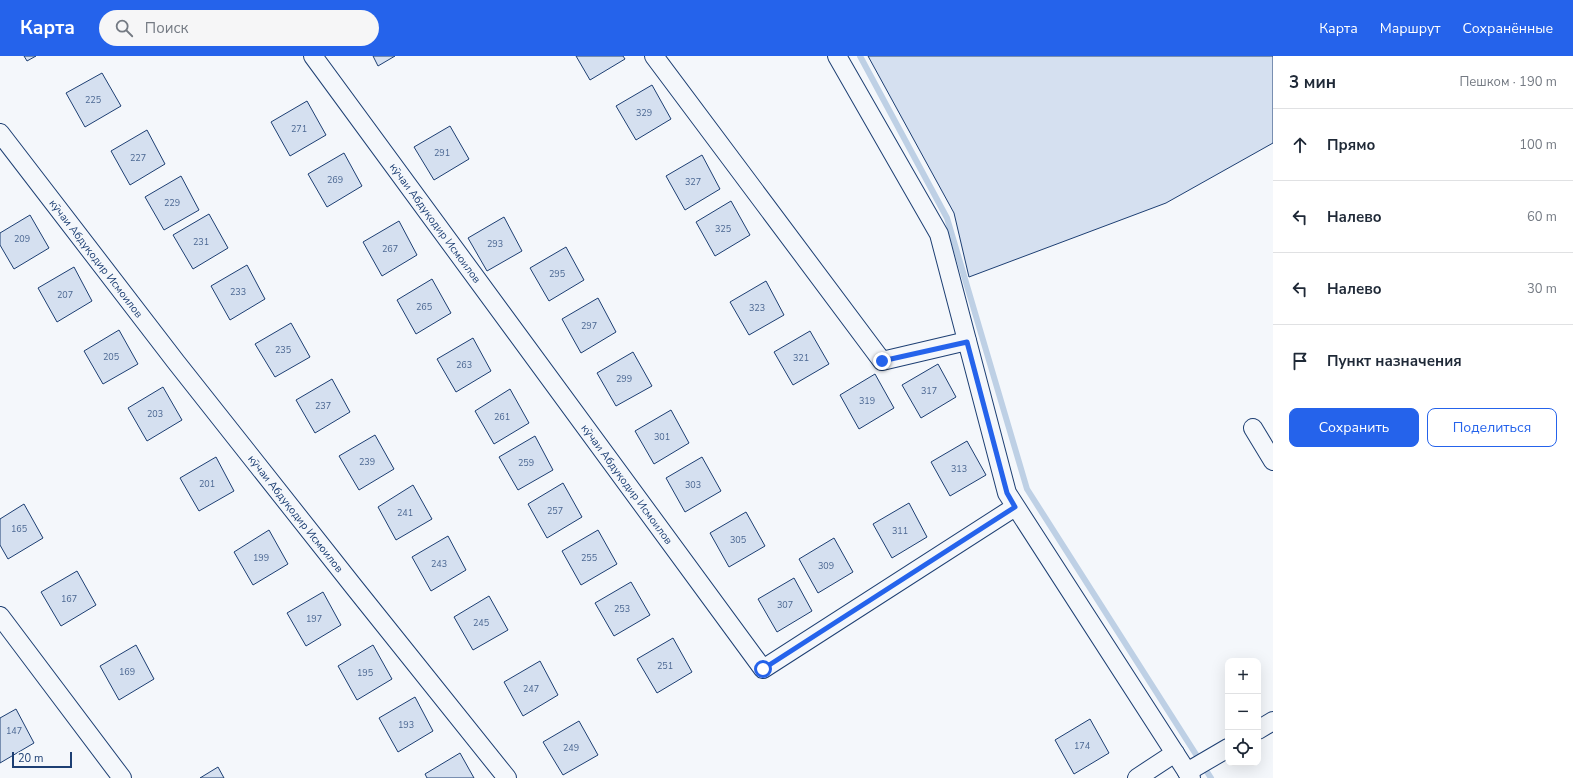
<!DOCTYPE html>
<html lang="ru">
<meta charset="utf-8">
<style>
:root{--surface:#fff;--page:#f6f6f7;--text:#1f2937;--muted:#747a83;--line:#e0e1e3;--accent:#2563eb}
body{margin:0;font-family:"Nunito Sans",sans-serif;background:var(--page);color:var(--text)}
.controls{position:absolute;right:12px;bottom:12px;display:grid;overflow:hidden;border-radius:8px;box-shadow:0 4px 16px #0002}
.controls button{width:36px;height:36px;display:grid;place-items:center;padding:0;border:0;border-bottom:1px solid var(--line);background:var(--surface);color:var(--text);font:20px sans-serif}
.scale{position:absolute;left:12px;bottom:10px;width:60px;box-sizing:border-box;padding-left:4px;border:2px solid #1d3f73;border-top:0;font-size:11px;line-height:14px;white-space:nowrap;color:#1d3f73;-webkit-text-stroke:3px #f4f7fb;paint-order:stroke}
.stop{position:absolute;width:12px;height:12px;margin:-9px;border:3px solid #2563eb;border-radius:50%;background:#fff}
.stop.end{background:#2563eb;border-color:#fff;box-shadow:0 1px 4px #0008}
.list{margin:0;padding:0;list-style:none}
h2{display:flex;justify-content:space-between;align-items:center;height:52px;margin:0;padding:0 16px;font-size:17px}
h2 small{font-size:13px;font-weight:400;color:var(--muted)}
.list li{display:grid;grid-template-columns:26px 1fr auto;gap:12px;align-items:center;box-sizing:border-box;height:72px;padding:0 16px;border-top:1px solid var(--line)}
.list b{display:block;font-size:15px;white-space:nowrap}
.list em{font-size:13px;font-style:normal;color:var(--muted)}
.actions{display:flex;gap:8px;padding:12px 16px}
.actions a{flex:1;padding:9px 0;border:1px solid var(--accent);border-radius:8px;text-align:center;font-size:14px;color:var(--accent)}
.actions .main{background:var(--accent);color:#fff}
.icon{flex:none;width:22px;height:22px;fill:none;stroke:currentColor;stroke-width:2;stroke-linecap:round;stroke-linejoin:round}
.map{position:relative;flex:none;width:1273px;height:722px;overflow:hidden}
header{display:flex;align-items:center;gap:24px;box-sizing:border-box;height:56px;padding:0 20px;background:var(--accent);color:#fff}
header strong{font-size:19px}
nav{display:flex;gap:22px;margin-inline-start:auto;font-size:14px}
.search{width:280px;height:36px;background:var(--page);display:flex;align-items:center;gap:10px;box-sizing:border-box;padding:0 14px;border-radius:22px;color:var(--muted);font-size:15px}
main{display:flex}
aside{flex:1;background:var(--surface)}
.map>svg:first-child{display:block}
</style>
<header>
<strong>Карта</strong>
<div class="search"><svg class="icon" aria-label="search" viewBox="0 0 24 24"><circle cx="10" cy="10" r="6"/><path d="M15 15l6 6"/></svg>Поиск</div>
<nav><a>Карта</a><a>Маршрут</a><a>Сохранённые</a></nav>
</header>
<main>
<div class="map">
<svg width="1273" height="722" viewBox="0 0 1273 722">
<rect width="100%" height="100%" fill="#f4f7fb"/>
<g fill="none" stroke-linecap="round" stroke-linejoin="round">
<!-- stream -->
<path stroke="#bed0e5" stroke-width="6" d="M860,0L947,162L1027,433L1211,722"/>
</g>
<!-- building -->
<path fill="#d5e0f0" stroke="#1d3f73" d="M24,0H36L27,5Z
M373,0H395L378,10Z
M576,0H623L625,3L590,24Z
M868,0H1273V87L1166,147L969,221L954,157Z
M102,17L121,50L85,71L66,37Z
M652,29L671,63L636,84L616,50Z
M307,45L326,79L290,100L271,66Z
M450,70L469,103L434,124L414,91Z
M147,74L165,108L130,129L111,95Z
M344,97L362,130L327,151L308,118Z
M702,99L720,133L685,154L666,120Z
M181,120L199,154L164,174L145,141Z
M731,145L750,179L715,200L696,166Z
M209,158L228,192L193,213L173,179Z
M30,159L49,192L14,213L0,189V177Z
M504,161L522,195L487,215L468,182Z
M399,165L417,199L382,220L363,186Z
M566,191L584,224L549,245L530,212Z
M247,209L265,243L230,264L211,230Z
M74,211L92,245L57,266L38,232Z
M432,223L451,257L416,278L397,244Z
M766,225L784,259L749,279L730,246Z
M598,242L616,276L581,297L562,263Z
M291,267L310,301L275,321L255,288Z
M119,274L138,308L103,328L84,295Z
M810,275L829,308L793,329L774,296Z
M473,282L491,315L456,336L437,303Z
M633,296L652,330L616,350L597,317Z
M938,308L956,341L921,362L902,329Z
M875,318L894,352L859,373L840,339Z
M332,323L350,356L315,377L296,344Z
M163,331L182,364L147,385L128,352Z
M510,333L529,367L494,388L475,355Z
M671,354L689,387L654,408L635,375Z
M375,379L394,413L359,434L339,400Z
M535,380L553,414L518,434L499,401Z
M967,385L986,419L950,440L931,406Z
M216,401L234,435L199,455L180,422Z
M702,401L721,435L685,456L666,422Z
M563,427L582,461L547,482L528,448Z
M413,429L432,463L396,484L378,451Z
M909,447L927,481L892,502L873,468Z
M24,448L43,482L8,503L0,489V463Z
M746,456L765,490L729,511L710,477Z
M269,474L288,508L253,529L234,496Z
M598,474L617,508L581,529L562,495Z
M448,480L466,514L431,535L412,501Z
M834,482L853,516L818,537L799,503Z
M77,515L96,549L61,570L41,536Z
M794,522L812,555L777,576L758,543Z
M631,526L650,559L614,580L595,547Z
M323,536L341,569L306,590L287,557Z
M489,540L508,574L473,594L454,561Z
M673,582L692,616L657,637L637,603Z
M136,589L154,623L119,644L100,610Z
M373,589L392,623L357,644L338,610Z
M540,605L558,639L523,660L504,626Z
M415,641L433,675L398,696L379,662Z
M16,653L34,687L0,707V662Z
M1090,663L1109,697L1074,718L1055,684Z
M579,665L598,699L563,719L543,686Z
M460,697L474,722H427L425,718Z
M218,711L224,722H200Z"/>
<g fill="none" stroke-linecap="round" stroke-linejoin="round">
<!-- street casing -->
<g stroke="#1d3f73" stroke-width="20">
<g id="street">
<path id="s1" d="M313,0L763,613L1015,451"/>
<path d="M654,0L882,305L967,285"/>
<path d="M837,0L939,178L1007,437L1191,722"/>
<path id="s2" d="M0,77L176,306L354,531L507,722"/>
<path d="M1253,372L1273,405"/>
<path d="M0,560L122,722"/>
<path d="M1258,674L1273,665"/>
<path d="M1187,716L1228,692"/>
<path d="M1137,722L1175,697"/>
</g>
</g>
<!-- street -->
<use href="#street" stroke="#f4f7fb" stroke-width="18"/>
</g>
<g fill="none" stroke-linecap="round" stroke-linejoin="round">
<!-- route -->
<path stroke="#2563eb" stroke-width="5" d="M763,613L1015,451L1007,437L967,286L882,305"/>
</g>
<g text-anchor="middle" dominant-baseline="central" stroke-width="3" stroke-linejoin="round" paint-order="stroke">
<!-- number labels -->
<g font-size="9" fill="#4b6792">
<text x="93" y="44">225</text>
<text x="644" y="57">329</text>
<text x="299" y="73">271</text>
<text x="442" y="97">291</text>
<text x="138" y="102">227</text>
<text x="335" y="124">269</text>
<text x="693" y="126">327</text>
<text x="172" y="147">229</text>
<text x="723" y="173">325</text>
<text x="22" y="183">209</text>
<text x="201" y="186">231</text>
<text x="495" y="188">293</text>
<text x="390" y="193">267</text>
<text x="557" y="218">295</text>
<text x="238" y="236">233</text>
<text x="65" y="239">207</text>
<text x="424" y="251">265</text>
<text x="757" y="252">323</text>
<text x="589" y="270">297</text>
<text x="283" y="294">235</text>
<text x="111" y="301">205</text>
<text x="801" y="302">321</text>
<text x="464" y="309">263</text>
<text x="624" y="323">299</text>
<text x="929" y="335">317</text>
<text x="867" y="345">319</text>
<text x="323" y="350">237</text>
<text x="155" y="358">203</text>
<text x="502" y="361">261</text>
<text x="662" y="381">301</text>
<text x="367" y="406">239</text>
<text x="526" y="407">259</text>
<text x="959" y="413">313</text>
<text x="207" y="428">201</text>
<text x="693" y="429">303</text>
<text x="555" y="455">257</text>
<text x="405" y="457">241</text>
<text x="19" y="473">165</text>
<text x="900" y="475">311</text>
<text x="738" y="484">305</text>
<text x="261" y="502">199</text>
<text x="589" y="502">255</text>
<text x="439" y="508">243</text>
<text x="826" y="510">309</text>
<text x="69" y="543">167</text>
<text x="785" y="549">307</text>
<text x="622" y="553">253</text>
<text x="314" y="563">197</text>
<text x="481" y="567">245</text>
<text x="665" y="610">251</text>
<text x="127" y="616">169</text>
<text x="365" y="617">195</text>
<text x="531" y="633">247</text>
<text x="406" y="669">193</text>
<text x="14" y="675">147</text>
<text x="1082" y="690">174</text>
<text x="571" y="692">249</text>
</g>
<!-- street labels -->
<g font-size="11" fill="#1d3f73" stroke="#f4f7fb">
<text stroke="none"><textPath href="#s1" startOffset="207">кӯчаи Абдуқодир Исмоилов</textPath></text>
<text stroke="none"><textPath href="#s2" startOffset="158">кӯчаи Абдуқодир Исмоилов</textPath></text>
<text stroke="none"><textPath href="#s1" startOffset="531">кӯчаи Абдуқодир Исмоилов</textPath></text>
<text stroke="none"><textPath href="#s2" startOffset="482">кӯчаи Абдуқодир Исмоилов</textPath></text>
</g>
</g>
</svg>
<div class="controls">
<button>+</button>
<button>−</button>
<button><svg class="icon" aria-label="locate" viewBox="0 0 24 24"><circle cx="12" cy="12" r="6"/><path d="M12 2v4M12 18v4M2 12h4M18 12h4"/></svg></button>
</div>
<div class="scale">20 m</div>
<div class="stop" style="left:763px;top:613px"></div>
<div class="stop end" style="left:882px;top:305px"></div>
</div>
<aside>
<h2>3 мин<small>Пешком · 190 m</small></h2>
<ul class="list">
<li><svg class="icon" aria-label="ahead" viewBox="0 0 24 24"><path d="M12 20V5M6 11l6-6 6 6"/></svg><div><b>Прямо</b></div><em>100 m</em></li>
<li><svg class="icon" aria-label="left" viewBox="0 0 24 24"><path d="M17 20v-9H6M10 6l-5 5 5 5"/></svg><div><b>Налево</b></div><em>60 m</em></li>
<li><svg class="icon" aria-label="left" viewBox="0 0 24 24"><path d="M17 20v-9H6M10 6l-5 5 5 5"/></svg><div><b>Налево</b></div><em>30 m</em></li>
<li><svg class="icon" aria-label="arrive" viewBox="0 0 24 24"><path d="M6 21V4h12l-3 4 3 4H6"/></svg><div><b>Пункт назначения</b></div></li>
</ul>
<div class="actions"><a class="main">Сохранить</a><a>Поделиться</a></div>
</aside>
</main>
